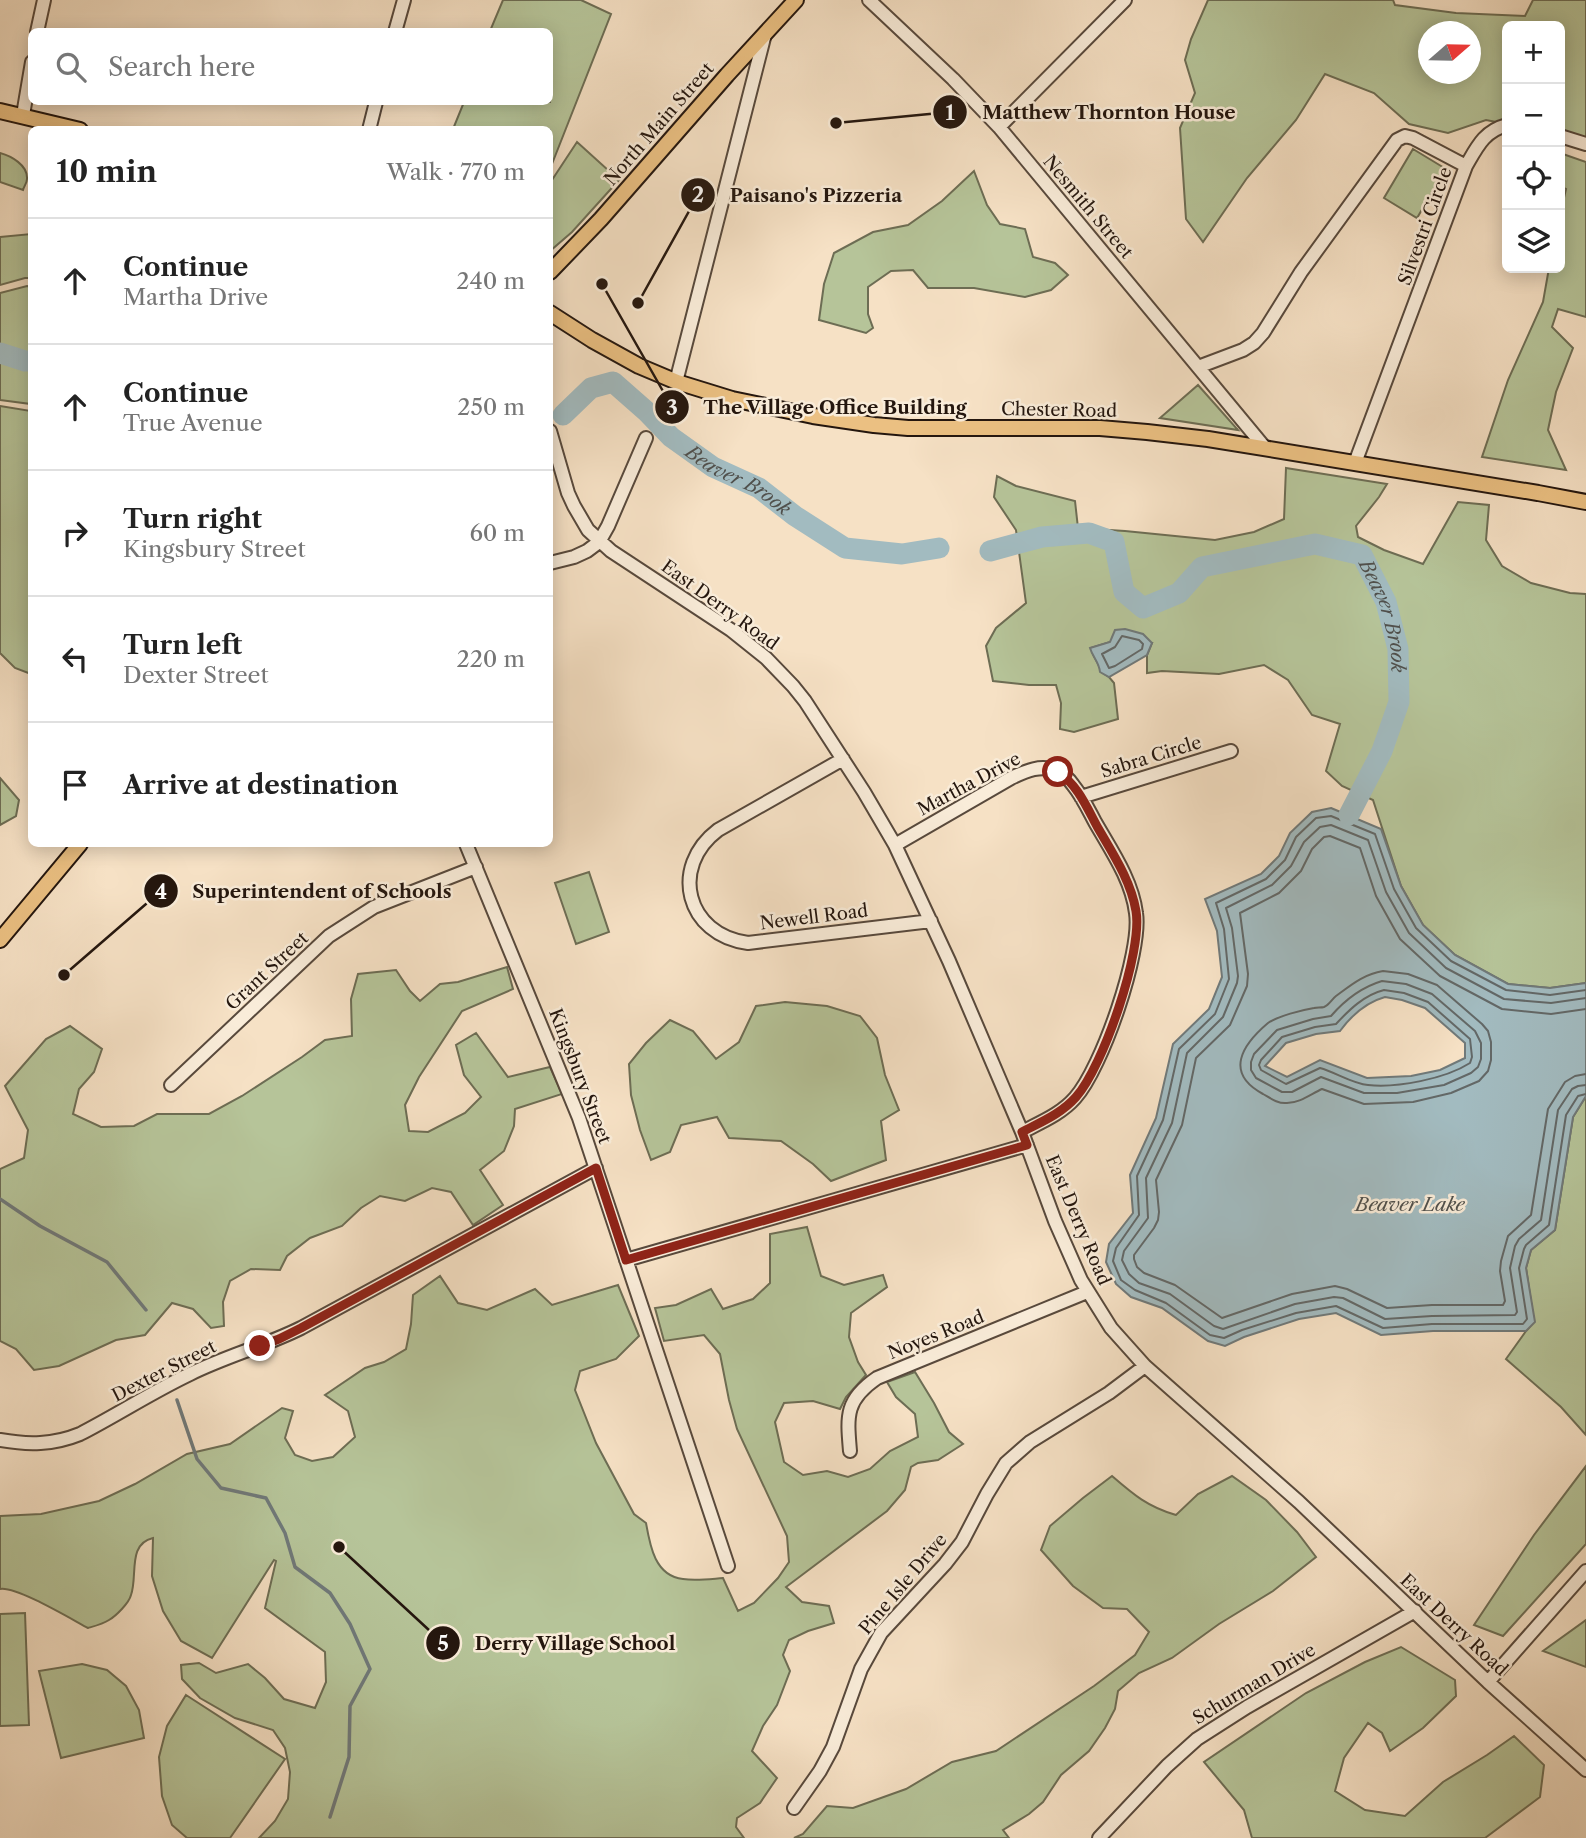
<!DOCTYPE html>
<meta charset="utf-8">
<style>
:root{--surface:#fff;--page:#f6f6f6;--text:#222;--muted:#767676;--line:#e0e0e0}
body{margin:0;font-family:"Libre Caslon Text",serif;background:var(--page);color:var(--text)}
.controls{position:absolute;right:21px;top:21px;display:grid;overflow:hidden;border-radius:10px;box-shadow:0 4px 18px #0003}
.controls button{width:63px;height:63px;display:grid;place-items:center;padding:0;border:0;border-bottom:2px solid var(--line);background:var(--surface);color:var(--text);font:35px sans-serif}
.compass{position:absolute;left:1418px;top:21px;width:63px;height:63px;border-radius:50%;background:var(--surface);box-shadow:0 4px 18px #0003;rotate:70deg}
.stop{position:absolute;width:21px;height:21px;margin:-16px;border:5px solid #8f2418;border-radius:50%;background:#fff}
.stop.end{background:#8f2418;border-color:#fff;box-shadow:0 2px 7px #0008}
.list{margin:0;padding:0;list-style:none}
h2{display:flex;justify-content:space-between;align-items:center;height:91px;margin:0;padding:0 28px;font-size:30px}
h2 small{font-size:23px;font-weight:400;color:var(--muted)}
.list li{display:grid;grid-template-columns:46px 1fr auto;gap:21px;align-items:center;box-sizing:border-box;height:126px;padding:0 28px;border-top:2px solid var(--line)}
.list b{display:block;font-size:26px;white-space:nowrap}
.list p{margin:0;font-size:23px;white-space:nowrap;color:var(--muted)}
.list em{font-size:23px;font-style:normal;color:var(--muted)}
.icon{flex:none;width:38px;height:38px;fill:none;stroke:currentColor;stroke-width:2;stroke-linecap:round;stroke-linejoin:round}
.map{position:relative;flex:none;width:1586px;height:1838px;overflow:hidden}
.search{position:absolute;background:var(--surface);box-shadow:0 4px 18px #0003;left:28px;top:28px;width:525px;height:77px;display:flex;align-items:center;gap:18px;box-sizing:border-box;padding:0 24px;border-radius:10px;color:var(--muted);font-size:26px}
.panel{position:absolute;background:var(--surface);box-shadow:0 4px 18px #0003;left:28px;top:126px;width:525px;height:721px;border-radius:10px}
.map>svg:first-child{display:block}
</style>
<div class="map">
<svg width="1586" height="1838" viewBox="0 0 1586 1838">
<rect width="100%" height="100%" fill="#f6e1c5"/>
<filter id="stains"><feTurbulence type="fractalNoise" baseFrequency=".00286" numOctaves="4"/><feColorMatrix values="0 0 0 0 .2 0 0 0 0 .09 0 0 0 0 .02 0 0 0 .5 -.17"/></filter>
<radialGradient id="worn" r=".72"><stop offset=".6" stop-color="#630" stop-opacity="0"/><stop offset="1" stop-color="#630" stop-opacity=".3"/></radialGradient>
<!-- green -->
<path fill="#b6c499" stroke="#6d6d54" stroke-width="2" fill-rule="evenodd" d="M503,0H581L611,14L550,169V130L453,129L464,102H550V32L490,31Z
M1208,0H1393L1395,5L1456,13L1525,16L1533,0H1586V138L1560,133V26H1507V124L1486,120L1448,133L1409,124L1374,93L1325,74L1296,120L1247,178L1203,242L1186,219L1180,128L1195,93L1185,60L1191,39ZM1428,32H1470V74H1428Z
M577,142L619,180L572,232L550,251V183Z
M1413,149L1446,169L1417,218L1384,198Z
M0,153C11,156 28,165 27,179C27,183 24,186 23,190L0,182Z
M1560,153L1586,162V317L1558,309L1552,327L1573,348L1556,392L1548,430L1566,470L1482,457L1508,380L1543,302L1549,268H1560V215L1566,189L1560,186Z
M974,171L987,205L1000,224L1025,229L1033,257L1055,263L1068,275L1051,290L1025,297L974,288H928L913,270L891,271L868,287V314L873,328L866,333L819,320L824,284L834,253L873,232L908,225L942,201Z
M31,234V278H25L0,285V237Z
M27,286L32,287L31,404L0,400V293Z
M1198,385L1238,430L1160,418Z
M0,406L31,411V674L15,668L0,653Z
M1286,468L1387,484L1379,497L1356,526L1358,537L1384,550L1423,564L1458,502L1489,505L1486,540L1502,566L1531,583L1570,593L1586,594V983L1550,988L1508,984L1455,955L1423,925L1401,886L1373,800L1342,786L1326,771L1340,724L1312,715L1288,680L1264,665L1219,674L1162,671L1147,673V655L1152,643L1110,642L1091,648C1093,658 1099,662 1101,672L1109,677L1114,683L1118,719L1074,732L1060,729L1061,703L1056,685H1029L993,681L986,646L996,628L1026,603L1016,530L994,497L997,476L1016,486L1075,501L1078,528L1125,531L1215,540L1254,532L1284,519Z
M0,778L19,800L16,816L0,825Z
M589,872L609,932L576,944L555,883Z
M507,967L513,989L462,1011L419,1077L405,1105L409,1131L428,1132L465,1113L481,1097L464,1075L456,1045L476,1033L508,1077L550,1067L562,1094L515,1109L514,1126L504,1151L480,1170L503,1205L473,1225L451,1192L432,1188L405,1201L380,1196L361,1208L342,1226L310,1238L287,1256L280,1270L251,1269L230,1281L223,1302L224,1326L211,1328L193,1309L172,1303L145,1335L116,1340L59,1366L34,1370L16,1349L0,1341V1169L24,1158L28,1130L5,1086L46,1039L70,1026L102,1049L94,1072L79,1089L73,1114L101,1127L134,1126L157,1114H209L242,1096L302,1057L325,1040L352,1036L351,999L358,974L396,970L410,991L420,1001L440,984L458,982Z
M785,1002L827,1006L860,1016L877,1038L885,1075L899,1110L881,1121L886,1160L831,1181L813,1164L781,1141L729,1138L717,1117L681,1125L670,1152L651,1160L640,1130L631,1095L629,1064L646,1043L670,1020L693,1031L716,1059L739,1042L756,1006Z
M1586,1096V1435L1561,1407L1506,1359L1526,1331L1534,1322L1526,1268L1531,1250L1555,1230L1573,1117Z
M807,1227L821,1276L844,1285L883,1275L887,1287L851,1313L849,1337L858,1362L866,1375L846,1397L840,1409L813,1401L784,1403L775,1422L784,1462L803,1475L827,1471L848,1477L870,1469L890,1451L918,1437L915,1414L896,1397L887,1382L915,1372L934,1403L949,1432L963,1444L938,1460L918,1463L911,1467L905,1490L887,1511L786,1587L802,1602L829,1606L834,1623L808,1631L789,1640L783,1655L790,1671L777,1705L763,1726L752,1751L777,1778L760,1803L737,1818L736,1827L744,1838H259L275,1821L288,1799L290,1772L285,1748L273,1730L235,1718L200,1698L182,1679L181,1665L199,1663L216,1673L248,1664L265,1678L284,1699L315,1708L326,1682L325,1652L265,1608L276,1561L274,1560L212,1658L181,1641L163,1611L152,1576L153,1538C127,1544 138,1576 131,1595C129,1603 116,1616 109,1620C103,1624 95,1626 88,1628C71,1619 16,1586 0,1589V1516L41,1514L99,1501L135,1484L187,1454L230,1444L282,1408L293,1411L285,1438L295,1455L312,1461L333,1457L355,1437L348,1411L325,1395L365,1368L384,1362L406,1349L411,1324L413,1295L440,1276L458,1303L487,1310L535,1289L552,1305L618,1285L639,1336L616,1359L580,1371L575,1390L596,1443L634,1514L646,1523C650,1546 655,1576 683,1579C696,1581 710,1579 723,1578L738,1611L754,1603L778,1578L789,1562L787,1536L737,1429L729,1400L720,1354L704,1335L664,1341L655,1308L676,1305L711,1289L723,1309L753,1299L770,1283V1234Z
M1586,1466V1544L1503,1636L1474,1625L1534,1535Z
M1112,1476C1134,1495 1148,1507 1176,1515L1198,1494L1232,1476L1266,1500L1297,1532L1316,1557L1273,1591L1219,1624L1172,1658L1139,1673L1118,1691L1115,1709L1105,1728L1089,1751L1061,1775L1043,1802L1029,1814L1003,1830L1009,1838H794L803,1834L827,1806L853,1808L906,1789L952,1762L996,1751L1094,1686L1135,1655L1149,1632L1127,1609L1103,1608L1073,1586L1041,1550L1050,1526L1083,1498Z
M25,1613L29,1725L0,1726V1614Z
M1586,1620V1667L1543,1651Z
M1401,1647L1455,1680L1456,1696L1423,1728L1390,1751L1382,1733L1368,1723L1344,1758L1335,1791L1365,1810L1405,1816L1443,1782L1487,1755L1514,1736L1544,1765L1540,1797L1485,1838H1252L1244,1810L1204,1762L1306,1693L1365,1662Z
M82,1664L107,1670L126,1686L139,1710L144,1738L61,1758L39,1671Z
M186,1695L285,1759L230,1838H187L172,1825L162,1796L159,1757L167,1726Z"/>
<!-- water -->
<path fill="#a2bbc0" stroke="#707979" stroke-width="2" fill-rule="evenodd" d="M1125,629L1143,634L1152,643L1147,655L1109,677L1100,672C1099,662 1093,658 1090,648L1110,642L1115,630Z
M1331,808L1381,829L1401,886L1423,925L1455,955L1508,984L1550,988L1586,983V1096L1573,1117L1555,1230L1531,1250L1526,1268L1535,1322L1526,1331H1433L1381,1335L1336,1313L1299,1319L1244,1337L1225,1346L1208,1341L1162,1308L1131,1297L1116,1284L1106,1262L1109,1244L1133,1213L1130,1175L1156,1118L1173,1044L1209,1009L1222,977L1217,931L1205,899L1261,874L1279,856L1290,833L1312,812ZM1385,997L1402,1000L1425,1008L1465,1043V1058L1440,1070L1411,1076L1367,1078L1320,1060L1287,1077L1265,1066L1286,1043L1316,1034L1340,1031C1351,1016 1367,1002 1385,997Z"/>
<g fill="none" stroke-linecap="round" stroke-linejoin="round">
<!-- shore -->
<path stroke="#636867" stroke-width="2" d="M1122,636L1139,640L1143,644L1142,649L1115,666L1109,668L1102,654L1115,647Z
M1383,971L1408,974L1437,985L1482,1024L1488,1031L1491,1042V1060L1488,1071L1479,1081L1451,1093L1413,1102L1364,1104L1322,1089C1311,1094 1300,1103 1287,1103C1278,1104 1270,1098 1263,1094C1224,1073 1242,1045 1268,1023C1278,1016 1302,1010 1314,1008C1317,1007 1321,1008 1324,1007C1329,1005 1332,999 1336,996C1351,985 1364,974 1383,971Z
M1382,981L1406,984L1432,994L1475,1031L1481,1043V1059L1478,1067L1471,1073L1444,1085L1397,1093H1364L1321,1077L1292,1092H1282L1256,1078L1251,1070V1062L1254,1054L1277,1030L1313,1019L1331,1016C1344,1001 1362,987 1382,981Z
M1384,990L1404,993L1428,1002L1470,1039L1472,1057L1470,1063C1445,1079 1397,1088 1368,1085C1353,1084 1335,1072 1320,1068L1286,1084L1261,1070L1259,1065L1261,1060L1282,1037L1315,1027L1336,1024C1349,1010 1364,995 1384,990Z
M1586,990L1550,995L1506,990L1451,961L1416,928L1394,889L1375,834L1331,816L1316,818L1296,837L1285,860L1266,879L1216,903L1224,929L1229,979L1215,1014L1179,1049L1163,1120L1137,1176L1139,1215L1116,1248L1113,1261L1121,1280L1135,1290L1166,1303L1210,1335L1224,1338L1242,1330L1296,1313L1336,1306L1383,1328L1432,1324H1523L1527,1319L1519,1268L1524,1249L1526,1245L1549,1225L1566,1115L1578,1096L1586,1094
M1586,998L1551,1003L1504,999L1446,968L1409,933L1386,892L1368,840L1331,825L1320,827L1304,842L1291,866L1272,885L1226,908L1232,928L1238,976L1237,983L1223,1017L1187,1053L1172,1123L1146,1178L1148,1218L1124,1251L1122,1260L1129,1274L1139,1283L1170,1294L1214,1326L1223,1329L1295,1304L1334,1297L1343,1298L1385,1319L1432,1316L1515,1315L1517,1312L1510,1268L1515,1246L1519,1239L1541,1220L1558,1110L1572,1089L1578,1086L1586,1085
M1586,1009L1551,1014L1502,1009L1440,976L1400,939L1376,896L1360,848L1330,836L1324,837L1312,849L1301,871L1279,893L1240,913L1248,974L1247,986L1230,1025L1196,1058L1182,1125L1156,1180L1159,1212L1158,1220L1154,1228L1134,1255V1259L1137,1267L1144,1273L1175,1285L1222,1318L1292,1294L1335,1286L1347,1289L1387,1308L1432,1305H1503L1505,1301L1500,1271L1501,1261L1508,1236L1531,1215L1548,1109L1565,1082L1575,1076L1586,1074"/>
<!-- stream -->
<path stroke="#707979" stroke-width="3.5" d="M0,1199L40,1226L107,1262L146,1310
M177,1400L197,1459L221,1488L266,1498L285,1533L295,1567L330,1593L350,1624L370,1669L350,1706L349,1757L330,1817"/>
<!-- river -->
<g stroke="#a2bbc0" stroke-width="21">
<path d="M0,353L25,361H32"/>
<path id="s1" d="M563,415L591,388L613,382L646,411L671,437L713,467L759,488L795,516L845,548L902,554L939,548"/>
<path id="s2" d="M990,551L1042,537L1089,533L1114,542L1124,592L1143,608L1179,593L1202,567L1315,544L1362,555L1386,602L1398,649L1399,702L1382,751L1349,815"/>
</g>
<!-- minor casing -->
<g stroke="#58493c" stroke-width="16">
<path id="minor" d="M869,0L953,79L999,127L1266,449
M37,32L44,0
M395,32L404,0
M23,115L32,62
M999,127L1125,0
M369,130L376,102
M1560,136L1586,144
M1466,166C1477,147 1484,131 1507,125
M1198,367L1243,350L1254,343L1263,333L1301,272L1397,140L1405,136L1413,138L1466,166L1355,463
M676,382L765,34
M550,431L568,493L574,506L588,530L611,551L731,630L766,658L793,686L805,701L864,792L895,845L949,961L1022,1132L1055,1221L1081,1280L1111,1328L1145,1366L1299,1502L1488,1682L1586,1770
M550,563L574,557L587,551L599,542L608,526L646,438
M843,759L718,830C669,867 686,935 748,943L931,921
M1081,797L1231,751
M466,844L579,1118L728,1566
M895,845L1011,778C1026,771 1041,764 1057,771C1063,774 1069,779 1073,785C1082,796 1088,809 1095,822C1111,850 1132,880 1136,913C1142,952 1102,1068 1075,1098C1061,1114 1041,1122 1022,1132
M171,1085L329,936L374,907L476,867
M626,1260L1027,1145
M0,1440C28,1445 53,1445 80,1434C117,1415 152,1392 190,1374C226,1356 265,1346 301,1328L596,1168
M850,1451C847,1416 845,1400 877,1378L1087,1292
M1488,1682L1586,1571
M794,1808L820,1771L833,1747L861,1669L881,1633L945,1564L962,1542L987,1494L1006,1463L1030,1442L1109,1393L1145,1366
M1099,1838L1167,1766L1197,1739L1247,1707L1415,1611"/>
</g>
<!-- major casing -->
<g stroke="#24160e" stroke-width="18">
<path id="major" d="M0,111L80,130
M550,272L601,219L727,75L796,0
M550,313L592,340L639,366L677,382L732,399L813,416L874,425L908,428H1100L1147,432L1208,439L1538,493L1586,502
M0,940L80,844"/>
</g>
<!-- minor -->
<use href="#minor" stroke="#f9ecd9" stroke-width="12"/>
<!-- major -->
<use href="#major" stroke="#ebc082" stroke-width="14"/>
</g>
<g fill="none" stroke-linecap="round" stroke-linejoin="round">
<!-- route -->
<path stroke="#8f2418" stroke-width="9" d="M260,1346L279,1339L301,1328L596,1168L626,1260L1027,1145L1022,1132C1041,1122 1061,1114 1076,1097C1103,1067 1143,951 1136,911C1131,881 1113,854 1098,828C1087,808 1078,785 1058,772"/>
</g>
<g text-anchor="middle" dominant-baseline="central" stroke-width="5" stroke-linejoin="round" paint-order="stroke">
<!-- street labels -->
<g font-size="18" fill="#24160e" stroke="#f9ecd9">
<text transform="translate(659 124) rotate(-49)">North Main Street</text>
<text transform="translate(1088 207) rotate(50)">Nesmith Street</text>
<text transform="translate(1425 226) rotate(-70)">Silvestri Circle</text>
<text transform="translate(1059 410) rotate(1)">Chester Road</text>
<text transform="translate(720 605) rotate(36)">East Derry Road</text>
<text transform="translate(1151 757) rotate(-17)">Sabra Circle</text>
<text transform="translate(969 784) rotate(-28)">Martha Drive</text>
<text transform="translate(814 917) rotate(-7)">Newell Road</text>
<text transform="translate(267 971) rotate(-43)">Grant Street</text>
<text transform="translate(580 1076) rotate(69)">Kingsbury Street</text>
<text transform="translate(1078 1220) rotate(67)">East Derry Road</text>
<text transform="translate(936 1335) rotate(-22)">Noyes Road</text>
<text transform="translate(164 1371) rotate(-27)">Dexter Street</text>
<text transform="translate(903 1584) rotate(-50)">Pine Isle Drive</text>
<text transform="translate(1454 1625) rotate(43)">East Derry Road</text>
<text transform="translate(1254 1684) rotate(-31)">Schurman Drive</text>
</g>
<!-- water labels -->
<g font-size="19" font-style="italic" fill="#50504c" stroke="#f9ecd9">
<text stroke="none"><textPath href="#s1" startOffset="222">Beaver Brook</textPath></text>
<text stroke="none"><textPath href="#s2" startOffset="506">Beaver Brook</textPath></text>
<text x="1410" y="1204">Beaver Lake</text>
</g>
</g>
<!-- callouts -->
<path fill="none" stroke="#24160e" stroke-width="2.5" d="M836 123L950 112M638 303L698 195M602 284L672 407M64 975L161 891M339 1547L443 1643"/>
<g fill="#24160e" stroke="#f9ecd9" stroke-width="2.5">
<circle cx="836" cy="123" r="7"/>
<circle cx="638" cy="303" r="7"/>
<circle cx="602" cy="284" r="7"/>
<circle cx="64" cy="975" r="7"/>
<circle cx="339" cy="1547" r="7"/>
<circle cx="950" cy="112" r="18"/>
<circle cx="698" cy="195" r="18"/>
<circle cx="672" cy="407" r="18"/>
<circle cx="161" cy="891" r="18"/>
<circle cx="443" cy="1643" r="18"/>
</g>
<g font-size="21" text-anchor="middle" font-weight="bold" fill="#fff">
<text x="950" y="120">1</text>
<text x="698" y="202">2</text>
<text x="672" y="415">3</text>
<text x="161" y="899">4</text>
<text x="443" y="1651">5</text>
</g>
<g font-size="19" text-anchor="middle" font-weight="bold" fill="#24160e" stroke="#f9ecd9" stroke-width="5" stroke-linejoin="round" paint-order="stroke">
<text x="1109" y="119">Matthew Thornton House</text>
<text x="816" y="202">Paisano's Pizzeria</text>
<text x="835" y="414">The Village Office Building</text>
<text x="322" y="898">Superintendent of Schools</text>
<text x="575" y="1650">Derry Village School</text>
</g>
<rect width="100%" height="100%" filter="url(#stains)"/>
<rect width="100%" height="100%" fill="url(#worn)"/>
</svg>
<div class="controls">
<button>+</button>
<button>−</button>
<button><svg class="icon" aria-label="locate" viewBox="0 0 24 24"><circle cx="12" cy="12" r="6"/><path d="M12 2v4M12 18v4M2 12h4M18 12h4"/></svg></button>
<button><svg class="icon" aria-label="layers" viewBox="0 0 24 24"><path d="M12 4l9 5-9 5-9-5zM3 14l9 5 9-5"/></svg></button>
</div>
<svg class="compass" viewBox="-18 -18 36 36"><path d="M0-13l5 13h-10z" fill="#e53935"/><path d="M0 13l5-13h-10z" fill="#767676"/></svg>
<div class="stop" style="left:1058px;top:772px"></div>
<div class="stop end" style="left:260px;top:1346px"></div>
<div class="search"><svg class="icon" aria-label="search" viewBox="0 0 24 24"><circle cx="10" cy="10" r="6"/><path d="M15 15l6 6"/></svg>Search here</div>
<section class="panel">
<h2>10 min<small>Walk · 770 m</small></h2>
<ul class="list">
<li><svg class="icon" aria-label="ahead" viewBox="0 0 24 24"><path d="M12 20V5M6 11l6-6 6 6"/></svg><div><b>Continue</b><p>Martha Drive</p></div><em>240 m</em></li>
<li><svg class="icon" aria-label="ahead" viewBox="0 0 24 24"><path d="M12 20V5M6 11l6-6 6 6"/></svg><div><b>Continue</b><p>True Avenue</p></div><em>250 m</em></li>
<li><svg class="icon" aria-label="right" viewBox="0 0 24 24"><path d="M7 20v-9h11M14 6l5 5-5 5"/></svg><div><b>Turn right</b><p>Kingsbury Street</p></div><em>60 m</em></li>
<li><svg class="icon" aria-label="left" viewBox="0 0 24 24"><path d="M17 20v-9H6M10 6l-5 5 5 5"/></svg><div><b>Turn left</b><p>Dexter Street</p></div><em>220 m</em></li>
<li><svg class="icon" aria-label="arrive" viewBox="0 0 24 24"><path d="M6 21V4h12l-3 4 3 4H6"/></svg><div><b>Arrive at destination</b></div></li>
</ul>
</section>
</div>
